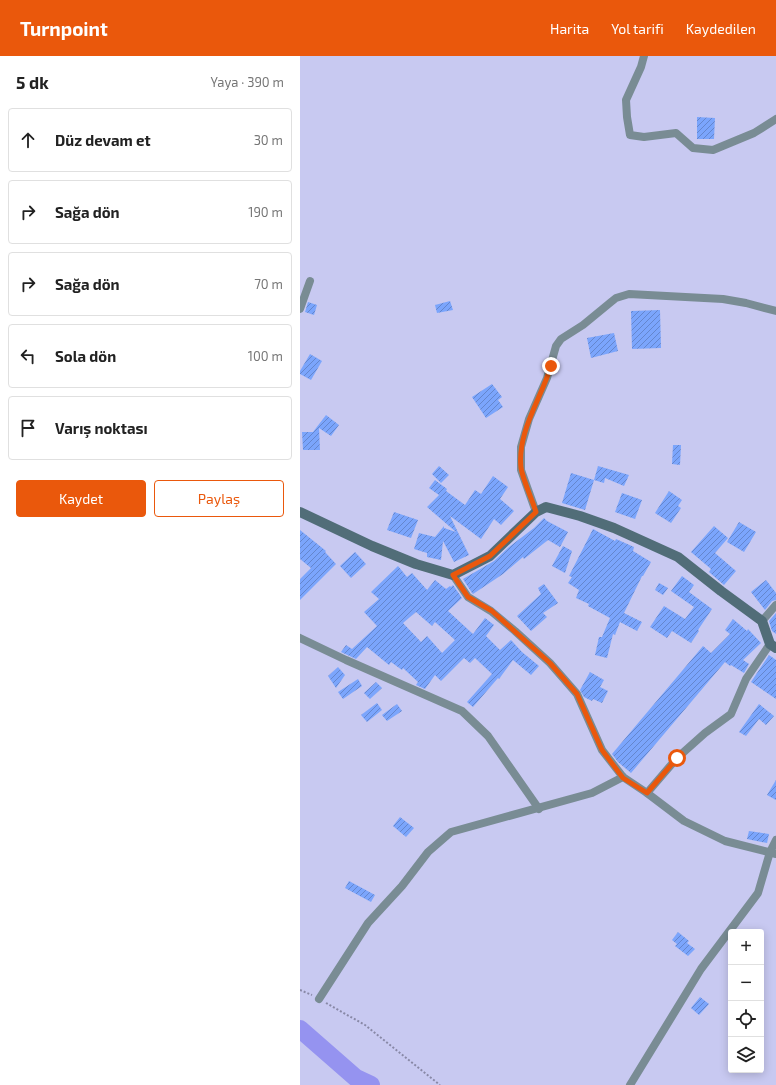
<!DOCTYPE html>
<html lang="tr">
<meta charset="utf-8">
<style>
body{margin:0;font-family:"Exo 2",sans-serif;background:#f6f6f6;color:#222}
.controls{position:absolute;right:12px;bottom:12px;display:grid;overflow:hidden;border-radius:4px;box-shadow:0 2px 10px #0003}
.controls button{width:36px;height:36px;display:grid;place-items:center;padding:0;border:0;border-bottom:1px solid #e0e0e0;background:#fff;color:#222;font:20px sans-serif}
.stop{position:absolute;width:12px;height:12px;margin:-9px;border:3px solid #ea580c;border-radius:50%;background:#fff}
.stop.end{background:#ea580c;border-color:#fff;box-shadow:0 1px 4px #0008}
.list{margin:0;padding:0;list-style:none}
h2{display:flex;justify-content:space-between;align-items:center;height:52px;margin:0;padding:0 16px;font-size:17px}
h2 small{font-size:13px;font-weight:400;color:#767676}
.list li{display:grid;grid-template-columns:26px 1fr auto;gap:12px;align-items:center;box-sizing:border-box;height:64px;margin:0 8px 8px;padding:0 8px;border:1px solid #e0e0e0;border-radius:4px}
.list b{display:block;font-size:15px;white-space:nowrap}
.list em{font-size:13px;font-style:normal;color:#767676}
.actions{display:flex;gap:8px;padding:12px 16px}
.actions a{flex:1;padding:9px 0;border:1px solid #ea580c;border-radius:4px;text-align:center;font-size:14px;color:#ea580c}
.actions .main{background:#ea580c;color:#fff}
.icon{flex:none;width:22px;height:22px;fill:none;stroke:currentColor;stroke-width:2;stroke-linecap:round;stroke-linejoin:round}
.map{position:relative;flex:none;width:476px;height:1029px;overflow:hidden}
header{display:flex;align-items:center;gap:24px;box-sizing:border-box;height:56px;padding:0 20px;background:#ea580c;color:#fff}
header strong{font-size:19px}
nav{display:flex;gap:22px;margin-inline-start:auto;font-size:14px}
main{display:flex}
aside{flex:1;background:#fff}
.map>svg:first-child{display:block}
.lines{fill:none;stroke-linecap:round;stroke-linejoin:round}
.river{stroke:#9593f0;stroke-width:18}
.building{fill:url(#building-hatch);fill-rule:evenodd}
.path{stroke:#8888a6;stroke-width:2;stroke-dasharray:2 2;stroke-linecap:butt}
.street{stroke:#798c94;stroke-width:8}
.secondary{stroke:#516d78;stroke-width:10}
.route{stroke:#ea580c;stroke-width:5}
</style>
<header>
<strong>Turnpoint</strong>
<nav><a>Harita</a><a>Yol tarifi</a><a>Kaydedilen</a></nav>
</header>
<main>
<aside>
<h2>5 dk<small>Yaya · 390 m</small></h2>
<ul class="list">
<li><svg class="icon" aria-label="ahead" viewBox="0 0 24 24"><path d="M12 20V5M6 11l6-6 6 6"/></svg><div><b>Düz devam et</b></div><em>30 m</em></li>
<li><svg class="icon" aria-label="right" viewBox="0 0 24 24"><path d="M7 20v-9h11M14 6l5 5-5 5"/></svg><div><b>Sağa dön</b></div><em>190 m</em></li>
<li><svg class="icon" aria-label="right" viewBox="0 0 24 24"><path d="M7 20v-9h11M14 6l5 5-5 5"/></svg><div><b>Sağa dön</b></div><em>70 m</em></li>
<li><svg class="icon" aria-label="left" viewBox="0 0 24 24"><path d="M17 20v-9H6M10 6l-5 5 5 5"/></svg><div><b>Sola dön</b></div><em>100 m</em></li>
<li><svg class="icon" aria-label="arrive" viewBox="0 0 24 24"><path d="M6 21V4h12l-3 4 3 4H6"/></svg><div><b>Varış noktası</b></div></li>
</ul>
<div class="actions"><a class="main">Kaydet</a><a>Paylaş</a></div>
</aside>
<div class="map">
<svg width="476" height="1029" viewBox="0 0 476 1029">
<defs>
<pattern id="building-hatch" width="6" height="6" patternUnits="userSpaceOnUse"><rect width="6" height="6" fill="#7ba5fc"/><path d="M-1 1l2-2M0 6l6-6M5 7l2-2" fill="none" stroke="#6486cd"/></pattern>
</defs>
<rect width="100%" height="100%" fill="#c8c9f1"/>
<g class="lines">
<path class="river" d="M 0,973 L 56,1022 L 71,1029"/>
</g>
<g class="building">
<path d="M 397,61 L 415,62 L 414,83 L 397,83 Z"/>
<path d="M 150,245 L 153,254 L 137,257 L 135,249 Z"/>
<path d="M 8,246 L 17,249 L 14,259 L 5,256 Z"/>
<path d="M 360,254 L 361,292 L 332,293 L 331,255 Z"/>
<path d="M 314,277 L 318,295 L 291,302 L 287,282 Z"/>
<path d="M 10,298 L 22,305 L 11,324 L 0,318 L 0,315 Z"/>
<path d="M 192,328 L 202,341 L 198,344 L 203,351 L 186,362 L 172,341 Z"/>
<path d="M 26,359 L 39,369 L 31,380 L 19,372 L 20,394 L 3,394 L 2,376 L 13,376 Z"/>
<path d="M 373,389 L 381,389 L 380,409 L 372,408 Z"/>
<path d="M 139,410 L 149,419 L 141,427 L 132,418 Z"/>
<path d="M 298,410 L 329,419 L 324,430 L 305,422 L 304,427 L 294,424 L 285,454 L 262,447 L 271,417 L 294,424 Z"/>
<path d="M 193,420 L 208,431 L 200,443 L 214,455 L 201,469 L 194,463 L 181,483 L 150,460 L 169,499 L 154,506 L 143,485 L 141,504 L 127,501 L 127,497 L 114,493 L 119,477 L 135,481 L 144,470 L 144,472 L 156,476 L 127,451 L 139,439 L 129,432 L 135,424 L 147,433 L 146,435 L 165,449 L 175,434 L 181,438 Z"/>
<path d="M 369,435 L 382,444 L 378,450 L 381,452 L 371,467 L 355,457 Z"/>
<path d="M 322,437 L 342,444 L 335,463 L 315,456 Z"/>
<path d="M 94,456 L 118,464 L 111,482 L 87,474 Z"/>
<path d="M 244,462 L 247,465 L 268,476 L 260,491 L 248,484 L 224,503 L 223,501 L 203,518 L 173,538 L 172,537 L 163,523 L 194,505 L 209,491 L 234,472 Z"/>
<path d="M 439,466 L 456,476 L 444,496 L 427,486 Z"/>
<path d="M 414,470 L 428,482 L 415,497 L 436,515 L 424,529 L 409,516 L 411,513 L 391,496 Z"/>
<path d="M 293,473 L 315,485 L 316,483 L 334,491 L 333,495 L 351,506 L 343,520 L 342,520 L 324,557 L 342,566 L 337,575 L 320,566 L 315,579 L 313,578 L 307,602 L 295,599 L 299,581 L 302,581 L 310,562 L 288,550 L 289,548 L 276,542 L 279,534 L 268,527 L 272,521 L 269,520 Z"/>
<path d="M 0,474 L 26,495 L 25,496 L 36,508 L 0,544 L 0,523 L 11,512 L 0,503 Z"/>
<path d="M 263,490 L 272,495 L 265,517 L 252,510 Z"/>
<path d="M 55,496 L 66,508 L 51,522 L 40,510 Z"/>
<path d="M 98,510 L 107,521 L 112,517 L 127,534 L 135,524 L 146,533 L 150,530 L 151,531 L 153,529 L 162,542 L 148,555 L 173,578 L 185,562 L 194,569 L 186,580 L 200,594 L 211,584 L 222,596 L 239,610 L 231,619 L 213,604 L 199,623 L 198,622 L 173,651 L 167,646 L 192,618 L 175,602 L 170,607 L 164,602 L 141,625 L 135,619 L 125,633 L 116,629 L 118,626 L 103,612 L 102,614 L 91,606 L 89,609 L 67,591 L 56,603 L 41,596 L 46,589 L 52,593 L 77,570 L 64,556 L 79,543 L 71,536 ZM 116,556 L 132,570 L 135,566 L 155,584 L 142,597 L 127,580 L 121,586 L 103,567 Z"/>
<path d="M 382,520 L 394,529 L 389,536 L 412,553 L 398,574 L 399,575 L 391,587 L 372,575 L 367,582 L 350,571 L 364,550 L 385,563 L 394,551 L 371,535 Z"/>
<path d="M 466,524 L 476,537 L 476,544 L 472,545 L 465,554 L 451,536 Z"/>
<path d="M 359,527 L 368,532 L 363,539 L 355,534 Z"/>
<path d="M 244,528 L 258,547 L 243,557 L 247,561 L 231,575 L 217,560 L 241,538 L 238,532 Z"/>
<path d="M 476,557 L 476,578 L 472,575 L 469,565 Z"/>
<path d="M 433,563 L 447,575 L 448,573 L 461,587 L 443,604 L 449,608 L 444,617 L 431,609 L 430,610 L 425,606 L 331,717 L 318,706 L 312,698 L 403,590 L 411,597 L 430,578 L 425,574 Z"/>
<path d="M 469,599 L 476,604 L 476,643 L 451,626 Z"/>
<path d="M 38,611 L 45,619 L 36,632 L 28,620 Z"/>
<path d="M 290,616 L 304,624 L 300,631 L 308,635 L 302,647 L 293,643 L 292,645 L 284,641 L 280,634 Z"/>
<path d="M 58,623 L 62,630 L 43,643 L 38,636 Z"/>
<path d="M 76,626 L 82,632 L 70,643 L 64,637 Z"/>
<path d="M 77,647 L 82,654 L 67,666 L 61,659 Z"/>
<path d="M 97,648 L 102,655 L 87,665 L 82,659 Z"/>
<path d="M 459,648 L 474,660 L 466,669 L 459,663 L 446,680 L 439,676 Z"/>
<path d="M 476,724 L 476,744 L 467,739 Z"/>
<path d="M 100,761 L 114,772 L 106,781 L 93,770 Z"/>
<path d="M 449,775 L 469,778 L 467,787 L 447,783 Z"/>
<path d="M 49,825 L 75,839 L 71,846 L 45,832 Z"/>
<path d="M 378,876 L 389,885 L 387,887 L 395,893 L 388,900 L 375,890 L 377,888 L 372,884 Z"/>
<path d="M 400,941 L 409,948 L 399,959 L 391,952 Z"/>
</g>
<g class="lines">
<g class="path">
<path d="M 0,934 L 12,939"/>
<path d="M 26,947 L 65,969 L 140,1029"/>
</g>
<g class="street">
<path d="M 344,0 L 341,11 L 326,44 L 327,61 L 330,79 L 344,81 L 376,77 L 393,92 L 413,94 L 454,77 L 476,63"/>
<path d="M 0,253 L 10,225"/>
<path d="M 236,456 L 221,414 L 221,391 L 229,363 L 247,322 L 256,290 L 261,283 L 283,269 L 311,246 L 316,242 L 329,238 L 423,243 L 446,247 L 476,255"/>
<path d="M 153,519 L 168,541 L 191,555 L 215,575 L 250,607 L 277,638 L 302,694 L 323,721 L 347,737 L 384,765 L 425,785 L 476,798"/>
<path d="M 462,565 L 476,549"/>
<path d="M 0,582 L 46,604 L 162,655 L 188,680 L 239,753"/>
<path d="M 347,737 L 377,702 L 405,677 L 431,658 L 446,623 L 470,588"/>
<path d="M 19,943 L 68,867 L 102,830 L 128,796 L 151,776 L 292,737 L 323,721"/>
<path d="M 330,1029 L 401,913 L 458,837 L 470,796 L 476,784"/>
</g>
<path class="secondary" d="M 0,456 L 72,490 L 116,508 L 153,519 L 190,500 L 236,456 L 246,451 L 280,460 L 314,472 L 378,501 L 421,535 L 462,565 L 470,588 L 476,592"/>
</g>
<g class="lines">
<path class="route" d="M 251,310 C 241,343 217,376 221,412 C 223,424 232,443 236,456 L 190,500 L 153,519 L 168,541 L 192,555 L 250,607 L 277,638 L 302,694 L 323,722 L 347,737 L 377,702"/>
</g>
</svg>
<div class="controls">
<button>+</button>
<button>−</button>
<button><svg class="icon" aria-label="locate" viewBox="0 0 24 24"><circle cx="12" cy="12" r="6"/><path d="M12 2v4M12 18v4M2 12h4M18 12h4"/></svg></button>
<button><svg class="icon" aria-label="layers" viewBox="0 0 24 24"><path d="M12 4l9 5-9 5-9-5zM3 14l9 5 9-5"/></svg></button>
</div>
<div class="stop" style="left:377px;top:702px"></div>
<div class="stop end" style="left:251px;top:310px"></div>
</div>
</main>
